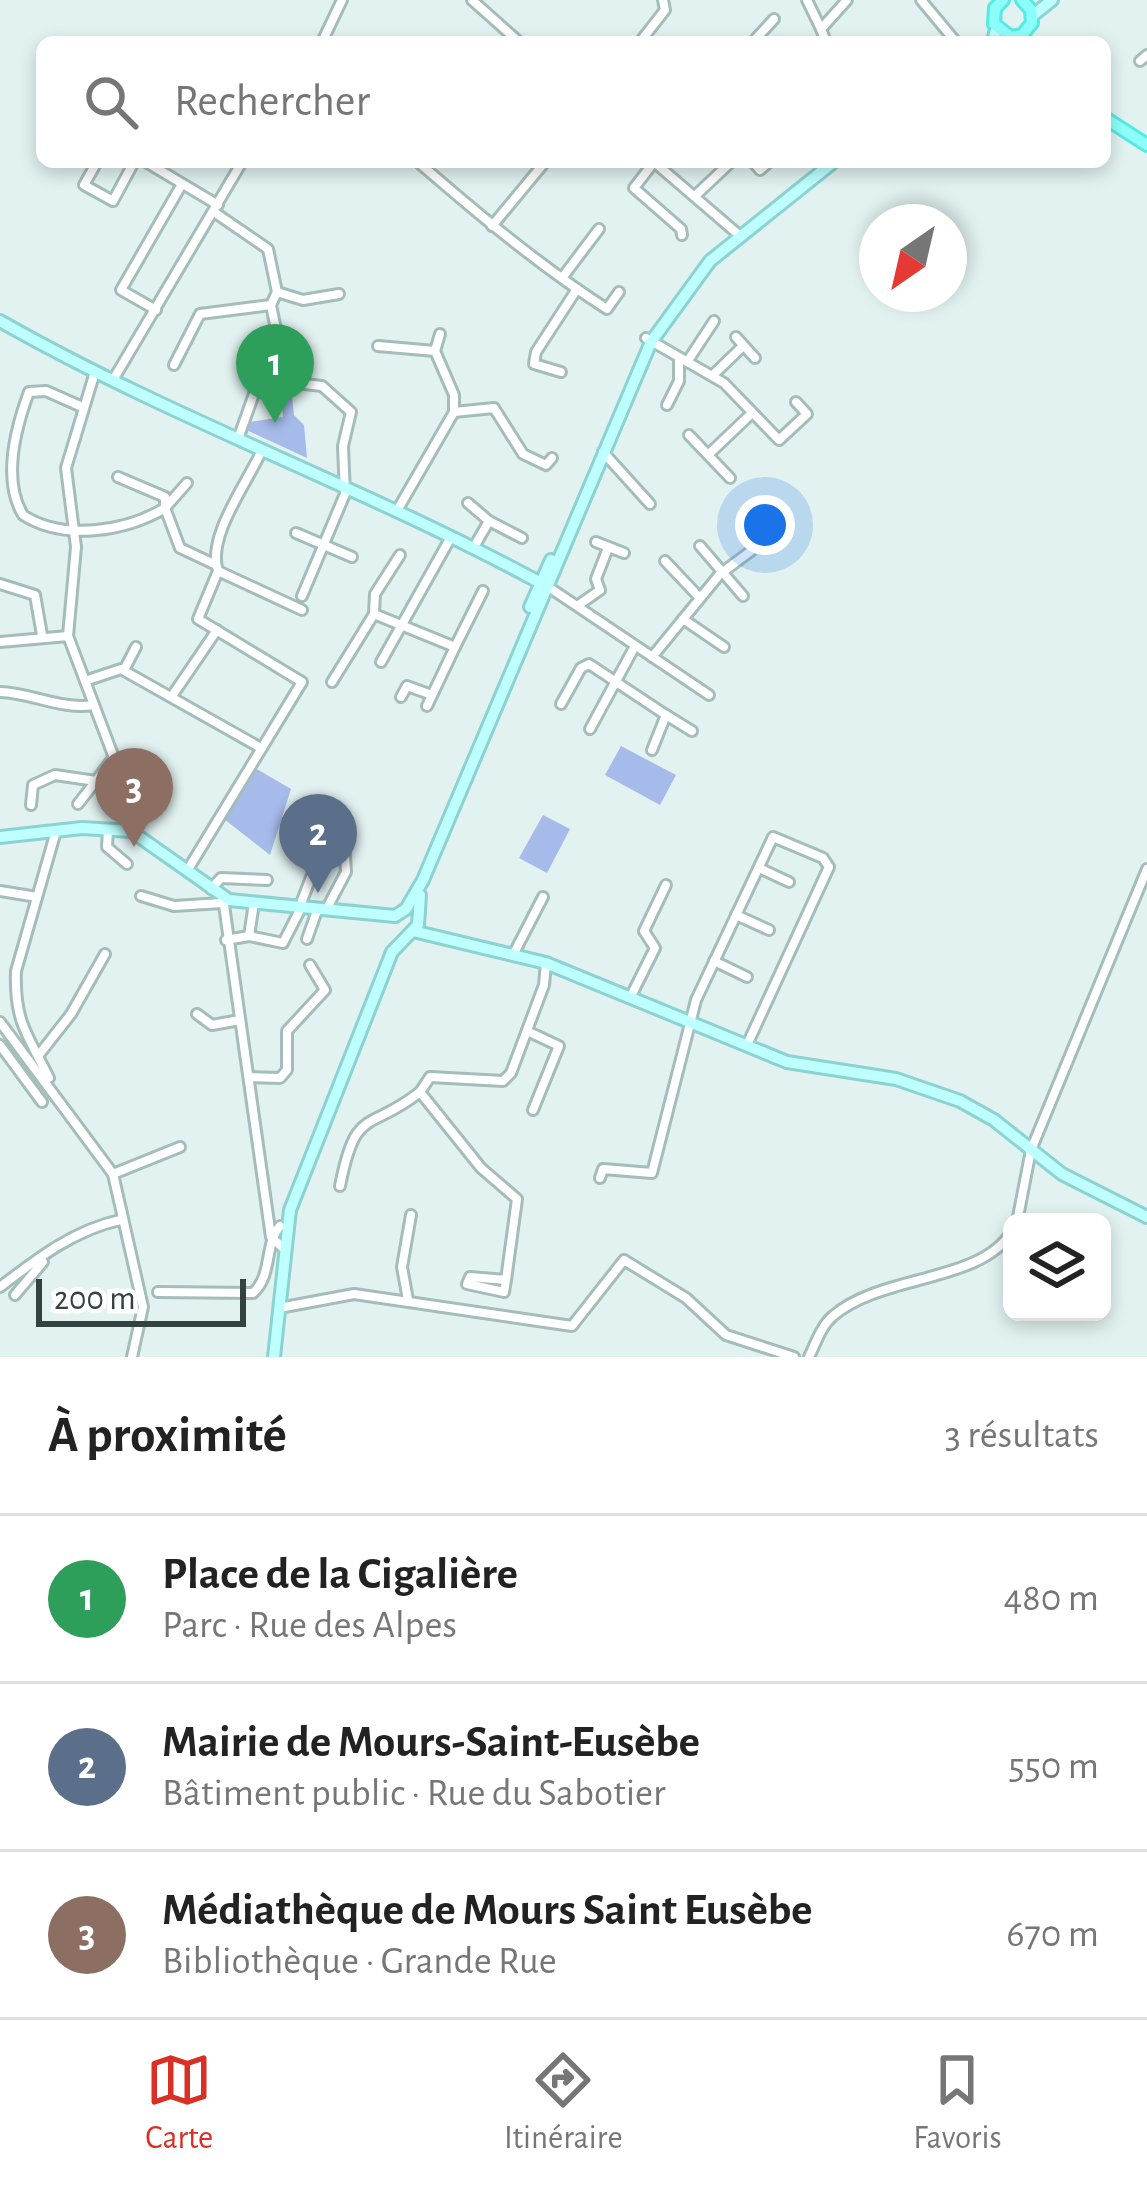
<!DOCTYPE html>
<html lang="fr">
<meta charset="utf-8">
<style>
body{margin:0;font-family:"Alegreya Sans",sans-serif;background:#f2f2f2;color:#222}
.controls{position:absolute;right:36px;bottom:36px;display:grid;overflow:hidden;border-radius:18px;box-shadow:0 6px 18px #0003}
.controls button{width:108px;height:108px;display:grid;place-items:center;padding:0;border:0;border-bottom:3px solid #e0e0e0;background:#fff;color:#222;font:60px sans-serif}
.compass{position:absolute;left:859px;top:204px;width:108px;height:108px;border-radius:50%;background:#fff;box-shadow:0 6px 18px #0003;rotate:214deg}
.scale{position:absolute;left:36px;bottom:30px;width:210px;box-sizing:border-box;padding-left:12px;border:6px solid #324341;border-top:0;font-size:33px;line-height:42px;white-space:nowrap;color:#324341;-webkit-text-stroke:9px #fff;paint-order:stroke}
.you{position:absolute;left:765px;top:525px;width:42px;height:42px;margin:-30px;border:9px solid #fff;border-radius:50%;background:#1a73e8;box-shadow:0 0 0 18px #1a73e833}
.badge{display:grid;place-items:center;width:78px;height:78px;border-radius:50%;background:#d93025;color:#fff;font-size:39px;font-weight:700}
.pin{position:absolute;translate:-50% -99px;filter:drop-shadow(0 3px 6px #0008)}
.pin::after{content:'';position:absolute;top:63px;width:42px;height:36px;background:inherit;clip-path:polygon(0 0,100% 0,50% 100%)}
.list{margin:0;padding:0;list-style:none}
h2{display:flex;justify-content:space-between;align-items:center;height:156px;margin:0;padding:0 48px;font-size:51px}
h2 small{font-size:39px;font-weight:400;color:#767676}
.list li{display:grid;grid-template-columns:78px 1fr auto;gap:36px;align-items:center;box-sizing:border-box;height:168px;padding:0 48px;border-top:3px solid #e0e0e0}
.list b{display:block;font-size:45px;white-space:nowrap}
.list p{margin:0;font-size:39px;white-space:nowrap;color:#767676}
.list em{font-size:39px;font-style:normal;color:#767676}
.icon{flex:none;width:66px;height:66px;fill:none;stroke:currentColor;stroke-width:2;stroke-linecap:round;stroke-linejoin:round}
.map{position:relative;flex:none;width:1147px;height:1357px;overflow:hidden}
.search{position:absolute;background:#fff;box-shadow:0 6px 18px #0003;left:36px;right:36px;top:36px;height:132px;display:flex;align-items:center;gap:30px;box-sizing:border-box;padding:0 42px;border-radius:18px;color:#767676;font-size:45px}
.sheet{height:660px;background:#fff}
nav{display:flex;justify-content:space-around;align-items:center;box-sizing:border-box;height:168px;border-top:3px solid #e0e0e0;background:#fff;font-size:33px;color:#767676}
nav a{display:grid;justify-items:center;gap:6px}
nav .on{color:#d93025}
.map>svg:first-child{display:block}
.green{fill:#a6bbea}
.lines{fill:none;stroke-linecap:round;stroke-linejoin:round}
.street-casing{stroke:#a4bdbb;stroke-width:14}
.secondary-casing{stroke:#8bd2d1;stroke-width:16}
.primary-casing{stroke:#57eae3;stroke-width:16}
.street{stroke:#fff;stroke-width:8}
.secondary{stroke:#beffff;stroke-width:10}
.primary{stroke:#8dfffb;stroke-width:10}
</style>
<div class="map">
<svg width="1147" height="1357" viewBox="0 0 1147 1357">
<rect width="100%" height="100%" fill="#e1f2f1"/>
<g class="green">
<path d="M 291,386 L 294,415 L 304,425 L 307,458 L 244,429 L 249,422 L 283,417 L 281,388 Z"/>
<path d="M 621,746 L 676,775 L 660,805 L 605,775 Z"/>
<path d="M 255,768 L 291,789 L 270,855 L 224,819 Z"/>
<path d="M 543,815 L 570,829 L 547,873 L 519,858 Z"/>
</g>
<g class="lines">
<defs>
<g id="street">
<path d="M 472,0 L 519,42"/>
<path d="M 807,0 L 821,29"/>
<path d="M 921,0 L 956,42"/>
<path d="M 322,42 L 342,0"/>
<path d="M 640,42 L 665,10 L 663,0"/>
<path d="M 753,42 L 774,19"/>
<path d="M 826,42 L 821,29 L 847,0"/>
<path d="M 1140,61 L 1147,55"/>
<path d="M 97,162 L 84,185 L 113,201 L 134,162"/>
<path d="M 146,162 L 218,205"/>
<path d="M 418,162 C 478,214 540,266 607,309 L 619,292"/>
<path d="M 654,162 L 739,235"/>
<path d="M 654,162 L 634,188 L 681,229 L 682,235"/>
<path d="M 753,162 L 760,170 L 769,162"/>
<path d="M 696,195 L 731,162"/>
<path d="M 214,212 L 268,249 L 277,292 L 271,305 L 287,382 L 322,386 L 351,412 L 343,446 L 345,494 L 302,596"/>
<path d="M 492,226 L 545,162"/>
<path d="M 562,278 L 599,229"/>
<path d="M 277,292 L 303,300 L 339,294"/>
<path d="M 156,310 L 121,290 L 182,184"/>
<path d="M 736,337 L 755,358"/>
<path d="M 646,338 L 724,383 L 779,440 L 807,414 L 796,402"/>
<path d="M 378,346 L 435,351 L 454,395 L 454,412"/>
<path d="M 435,351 L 440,334"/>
<path d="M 687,362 L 714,321"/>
<path d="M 174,365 L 200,314 L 271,305"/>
<path d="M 95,372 L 66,468 L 76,547 L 68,636 L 130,800 L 135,832"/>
<path d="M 561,372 L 534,364 L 536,352 L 577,289"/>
<path d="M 713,375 L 741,348"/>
<path d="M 113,380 L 242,162"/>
<path d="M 667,405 L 679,381 L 679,360"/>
<path d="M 80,406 L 46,391 L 29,392 C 16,427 2,480 23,515 C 63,541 125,532 165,508 L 180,548 L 214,564"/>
<path d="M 454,412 L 494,408 L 523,454 L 546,465 L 552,458"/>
<path d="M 689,435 L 708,455"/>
<path d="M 238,439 L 255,391 L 287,382"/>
<path d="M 603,452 L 650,504"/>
<path d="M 118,477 L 165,497 L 165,508 L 187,483"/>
<path d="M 730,478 L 708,455 L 752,413"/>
<path d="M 468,503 L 489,521 L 474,547"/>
<path d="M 398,509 L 454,412"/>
<path d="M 489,521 L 522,538"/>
<path d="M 296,533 L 352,557"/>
<path d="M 596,542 L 624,553"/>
<path d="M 700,546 L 743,596"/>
<path d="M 665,561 L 700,598"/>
<path d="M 218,571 L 302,610"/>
<path d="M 0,584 L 35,595 L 42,635"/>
<path d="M 550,588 L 709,695"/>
<path d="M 580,604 L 600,590 L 596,579 L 608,548"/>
<path d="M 374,614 L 375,594 L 400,555"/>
<path d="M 683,619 L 724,647"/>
<path d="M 0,642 L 68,636"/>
<path d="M 652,657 L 720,574 L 751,551"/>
<path d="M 381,662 L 451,537"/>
<path d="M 124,670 L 136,647"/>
<path d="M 85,681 L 121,669 L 261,748"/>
<path d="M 332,682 L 374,614 L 455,647 L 483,591"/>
<path d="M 0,692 C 33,693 60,710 94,705"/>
<path d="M 172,696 L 217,630"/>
<path d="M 401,697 L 407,686 L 432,695"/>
<path d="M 561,704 L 581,668 L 589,664 L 666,715 L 652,750"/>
<path d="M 427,706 L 455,647"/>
<path d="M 666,715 L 692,731"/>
<path d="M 590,729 L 635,646"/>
<path d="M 78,804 L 96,781"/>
<path d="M 31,805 L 33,785 L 55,775 L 96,781 L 114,757"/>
<path d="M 108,829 L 107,847 L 127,864"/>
<path d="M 759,868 L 789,882"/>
<path d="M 187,871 L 302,682 L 198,619 L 218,571 C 206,537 248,482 262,450"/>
<path d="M 211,889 L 221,878 L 267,880"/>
<path d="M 0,891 L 37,897"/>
<path d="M 141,896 L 174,906 L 222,903"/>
<path d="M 223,898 L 271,1237 L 282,1247"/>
<path d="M 300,906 L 323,846 L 345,855 L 346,872 L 327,908"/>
<path d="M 736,915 L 769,930"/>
<path d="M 249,936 L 283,943 L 302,906"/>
<path d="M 307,939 L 318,908"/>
<path d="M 226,940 L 249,936 L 254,903"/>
<path d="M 513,955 L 543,897"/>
<path d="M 714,961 L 747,977"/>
<path d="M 631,996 L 655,948 L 644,931 L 666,885"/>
<path d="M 197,1014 L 212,1025 L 240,1020"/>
<path d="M 0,1022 L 113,1174 L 143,1307 L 132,1357"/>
<path d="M 527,1031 L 559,1046 L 533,1110"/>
<path d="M 0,1045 L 42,1102"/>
<path d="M 38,1056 L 71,1014 L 105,954"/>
<path d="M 249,1077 L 280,1078 L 287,1070 L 287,1031 L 325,990 L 310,965"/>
<path d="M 49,1078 C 28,1035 14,1022 16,971 L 56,831"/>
<path d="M 113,1174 L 180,1147"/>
<path d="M 600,1178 L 603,1169 L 652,1173 L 696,1000 L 773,837 L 823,858 L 829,867 L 747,1045"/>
<path d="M 340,1186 C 356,1105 368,1133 420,1092"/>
<path d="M 1017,1222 L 1031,1150 L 1147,869"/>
<path d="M 506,1280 L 504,1292 L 467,1284 L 470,1277 L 506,1280 L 517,1199 L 481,1168 L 420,1092 L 430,1077 L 503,1081 L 511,1073 L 544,985 L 546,963"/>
<path d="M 0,1287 C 38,1258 74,1230 120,1220"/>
<path d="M 158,1292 L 253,1293 C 273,1275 264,1244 280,1226"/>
<path d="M 15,1295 L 43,1262"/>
<path d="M 408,1300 L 402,1267 L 411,1215"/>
<path d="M 279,1308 L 354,1294 L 572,1326 L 624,1260 L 686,1298 L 726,1335 L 794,1357"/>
<path d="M 809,1357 C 816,1343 821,1326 833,1316 C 881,1274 982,1283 1012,1231"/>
</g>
<g id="secondary">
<path d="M 1032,16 L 1052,0"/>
<path d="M 993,42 L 996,29"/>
<path d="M 0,321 C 174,420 361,486 537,581"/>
<path d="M 530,607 L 551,560"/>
<path d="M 0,837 L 82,828 L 131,831 L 229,900 L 395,916"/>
<path d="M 395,916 L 406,909 L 423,880 L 651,342 L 710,261 L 831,164"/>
<path d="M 413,931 L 546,963 L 787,1062 L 896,1079 L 960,1101 L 994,1120 L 1062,1174 L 1147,1217"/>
<path d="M 274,1357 L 290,1210 L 392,952 L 418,925 L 420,895"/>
</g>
<g id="primary">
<path d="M 1003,0 L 995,8 L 994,24 L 1011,37 L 1022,35 L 1032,23 L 1031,10 L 1022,0"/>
<path d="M 1105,118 L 1147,145"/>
</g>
</defs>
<use href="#street" class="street-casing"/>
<use href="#secondary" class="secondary-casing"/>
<use href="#primary" class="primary-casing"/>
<use href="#street" class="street"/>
<use href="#secondary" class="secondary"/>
<use href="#primary" class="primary"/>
</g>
</svg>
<div class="controls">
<button><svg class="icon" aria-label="layers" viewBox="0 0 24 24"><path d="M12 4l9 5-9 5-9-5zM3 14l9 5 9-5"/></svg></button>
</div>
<svg class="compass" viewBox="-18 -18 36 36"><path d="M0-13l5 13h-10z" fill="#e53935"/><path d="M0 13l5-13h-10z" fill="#767676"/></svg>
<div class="scale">200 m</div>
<div class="you"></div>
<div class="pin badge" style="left:275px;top:423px;background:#2e9e5b">1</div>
<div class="pin badge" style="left:318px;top:893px;background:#5c6f8a">2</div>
<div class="pin badge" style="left:134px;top:847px;background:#8d6e63">3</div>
<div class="search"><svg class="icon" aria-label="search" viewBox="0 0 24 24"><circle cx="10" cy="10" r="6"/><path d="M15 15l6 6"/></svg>Rechercher</div>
</div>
<section class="sheet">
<h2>À proximité<small>3 résultats</small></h2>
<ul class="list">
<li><span class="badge" style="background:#2e9e5b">1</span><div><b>Place de la Cigalière</b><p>Parc · Rue des Alpes</p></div><em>480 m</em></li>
<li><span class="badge" style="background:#5c6f8a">2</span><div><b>Mairie de Mours-Saint-Eusèbe</b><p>Bâtiment public · Rue du Sabotier</p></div><em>550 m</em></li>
<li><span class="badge" style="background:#8d6e63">3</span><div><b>Médiathèque de Mours Saint Eusèbe</b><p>Bibliothèque · Grande Rue</p></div><em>670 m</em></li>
</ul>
</section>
<nav>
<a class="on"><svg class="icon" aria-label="map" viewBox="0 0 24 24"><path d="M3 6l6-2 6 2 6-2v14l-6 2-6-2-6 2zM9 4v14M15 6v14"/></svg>Carte</a>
<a><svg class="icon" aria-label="directions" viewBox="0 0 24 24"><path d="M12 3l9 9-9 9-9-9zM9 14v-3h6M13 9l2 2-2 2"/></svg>Itinéraire</a>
<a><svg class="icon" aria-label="saved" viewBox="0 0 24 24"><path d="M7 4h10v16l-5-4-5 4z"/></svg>Favoris</a>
</nav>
